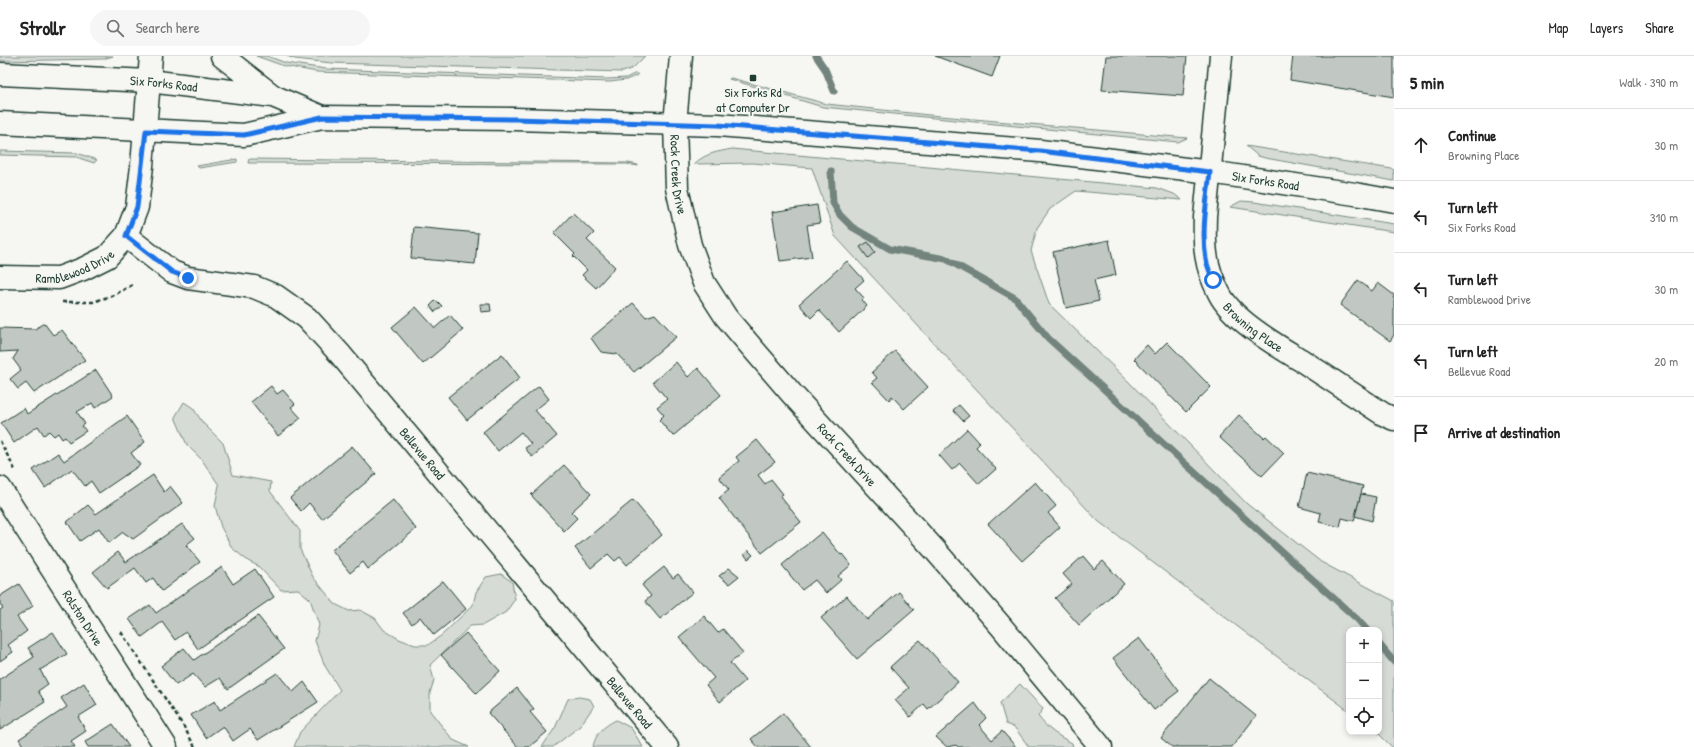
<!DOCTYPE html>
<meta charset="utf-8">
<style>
body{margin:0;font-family:"Patrick Hand",sans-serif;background:#f6f6f6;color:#222}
.controls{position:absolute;right:12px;bottom:12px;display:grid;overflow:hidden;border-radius:8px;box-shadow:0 2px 6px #0003}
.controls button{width:36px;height:36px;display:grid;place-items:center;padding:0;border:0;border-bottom:1px solid #e0e0e0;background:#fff;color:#222;font:20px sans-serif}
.stop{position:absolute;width:12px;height:12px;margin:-9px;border:3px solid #1a73e8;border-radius:50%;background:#fff}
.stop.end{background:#1a73e8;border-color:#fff;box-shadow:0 1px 4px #0008}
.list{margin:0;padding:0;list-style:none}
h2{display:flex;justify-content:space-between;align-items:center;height:52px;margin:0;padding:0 16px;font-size:17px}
h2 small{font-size:13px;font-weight:400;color:#767676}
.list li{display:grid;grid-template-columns:26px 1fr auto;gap:12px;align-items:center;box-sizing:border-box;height:72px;padding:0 16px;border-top:1px solid #e0e0e0}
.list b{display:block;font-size:15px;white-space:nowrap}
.list p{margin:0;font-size:13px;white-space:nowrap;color:#767676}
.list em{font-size:13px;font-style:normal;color:#767676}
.icon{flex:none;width:22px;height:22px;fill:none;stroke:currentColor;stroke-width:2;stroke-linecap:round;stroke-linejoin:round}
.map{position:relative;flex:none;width:1394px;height:691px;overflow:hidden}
header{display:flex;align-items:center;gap:24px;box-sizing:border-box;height:56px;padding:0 20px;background:#fff;border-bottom:1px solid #e0e0e0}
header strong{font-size:19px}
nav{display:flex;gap:22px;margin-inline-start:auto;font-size:14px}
.search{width:280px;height:36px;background:#f6f6f6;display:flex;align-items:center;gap:10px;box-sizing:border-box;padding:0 14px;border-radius:22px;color:#767676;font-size:15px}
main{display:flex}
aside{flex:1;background:#fff}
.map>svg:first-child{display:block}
.green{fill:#d6dbd6;stroke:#7a8c85}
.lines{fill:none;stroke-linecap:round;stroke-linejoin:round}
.stream{stroke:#72847d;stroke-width:7}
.building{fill:#c1c8c3;stroke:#1f3d34}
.minor-casing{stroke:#1f3d34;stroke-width:25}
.major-casing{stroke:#1f3d34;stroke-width:25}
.highway-casing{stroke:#1f3d34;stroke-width:25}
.path{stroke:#1f3d34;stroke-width:2.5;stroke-dasharray:4 3;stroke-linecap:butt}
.minor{stroke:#f6f6f2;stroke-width:22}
.major{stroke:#f6f6f2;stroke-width:22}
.highway{stroke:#f6f6f2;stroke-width:22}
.route{stroke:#1a73e8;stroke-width:5}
.poi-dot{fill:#1f3d34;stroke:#f6f6f2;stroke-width:1.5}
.labels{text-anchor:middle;stroke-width:4;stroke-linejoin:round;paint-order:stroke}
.street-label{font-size:13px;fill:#1f3d34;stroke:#f6f6f2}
.poi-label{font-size:13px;fill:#1f3d34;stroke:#f6f6f2}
</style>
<header>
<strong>Strollr</strong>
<div class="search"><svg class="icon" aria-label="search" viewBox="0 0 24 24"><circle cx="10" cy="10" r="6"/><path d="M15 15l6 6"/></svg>Search here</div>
<nav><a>Map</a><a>Layers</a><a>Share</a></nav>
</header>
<main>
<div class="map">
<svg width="1394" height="691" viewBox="0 0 1394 691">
<rect width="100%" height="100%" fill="#f6f6f2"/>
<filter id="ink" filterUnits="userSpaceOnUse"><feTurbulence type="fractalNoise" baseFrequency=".025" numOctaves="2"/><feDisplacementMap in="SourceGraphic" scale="8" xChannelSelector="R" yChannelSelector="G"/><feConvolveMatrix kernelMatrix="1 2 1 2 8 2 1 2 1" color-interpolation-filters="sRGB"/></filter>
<g filter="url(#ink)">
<g class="green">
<path d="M 0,0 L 113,0 L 103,3 L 0,5 Z"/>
<path d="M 256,0 L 267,0 L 286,7 L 326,13 L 607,23 L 626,22 L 636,17 L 638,19 L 626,24 L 610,26 L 317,16 L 284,10 Z"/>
<path d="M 287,0 L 645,0 L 633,12 L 623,16 L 332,7 L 295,3 Z"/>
<path d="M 731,22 L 827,48 L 929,59 L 1187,82 L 1178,86 L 823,51 L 729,23 Z"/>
<path d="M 1246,90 L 1392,113 L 1394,114 L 1394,125 L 1265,102 L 1258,100 Z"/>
<path d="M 732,93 L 1157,132 L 1174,138 L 1182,144 L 1076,135 L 1050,153 L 1037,172 L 1031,195 L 1049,248 L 1129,326 L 1247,448 L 1321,506 L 1394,545 L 1394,691 L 1392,691 L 1377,676 L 1379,676 L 1379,574 L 1349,574 L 1349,655 L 1098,465 L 835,180 L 812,112 L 753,107 L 694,108 C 706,97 717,96 732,93 Z"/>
<path d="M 0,95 L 77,97 L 97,104 L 94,107 L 76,101 L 0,99 Z"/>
<path d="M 237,103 L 237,106 L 199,112 L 197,110 Z"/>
<path d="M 249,103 L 628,107 L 638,109 L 638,110 L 627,108 L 248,107 Z"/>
<path d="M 1241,145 L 1254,146 L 1394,168 L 1394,176 L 1230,151 Z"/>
<path d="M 184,346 L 193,352 L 203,367 L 223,387 L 233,419 L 271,426 L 270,435 L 300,475 L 300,493 L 313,521 L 335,548 L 349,555 L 360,554 L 375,562 L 384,574 L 399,583 L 415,589 L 428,589 L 442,579 L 473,549 L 476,536 L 486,521 L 501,518 L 512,526 L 515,543 L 506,556 L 483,569 L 470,570 L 430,609 L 434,624 L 430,637 L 430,655 L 453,684 L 469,691 L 294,691 L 300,676 L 340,634 L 325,610 L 315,585 L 319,569 L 310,543 L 298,533 L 281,534 L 258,510 L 248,505 L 232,492 L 221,471 L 215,450 L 219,429 L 202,404 L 187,389 L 175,361 Z"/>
<path d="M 1020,628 L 1043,653 L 1038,660 C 1047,673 1058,680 1072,687 L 1073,691 L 1029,691 L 1015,672 L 1006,668 L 1000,647 Z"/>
<path d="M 579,641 L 590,643 L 594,650 L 580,670 L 553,691 L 542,691 L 555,672 L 568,643 Z"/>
<path d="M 616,664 L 631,672 L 643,691 L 593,691 C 595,678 604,670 616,664 Z"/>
</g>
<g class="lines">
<g class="stream">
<path d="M 816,0 L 825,13 L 834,35"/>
<path d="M 831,115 L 833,147 L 840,159 L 852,171 L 890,193 L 946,203 L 1015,242 L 1048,282 L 1262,478 L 1357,563 L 1367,574"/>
<path d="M 1379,588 L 1394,606"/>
</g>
</g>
<g class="building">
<path d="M 935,0 L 1000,0 L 992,21 Z"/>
<path d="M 1106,0 L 1187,0 L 1183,40 L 1102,34 Z"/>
<path d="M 1293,0 L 1394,0 L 1394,41 L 1290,24 Z"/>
<path d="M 817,149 L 820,167 L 807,169 L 812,201 L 780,205 L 772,156 Z"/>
<path d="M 573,157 L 594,177 L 587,184 L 615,211 L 596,232 L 582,219 L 587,214 L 573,200 L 575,198 L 554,177 Z"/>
<path d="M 414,171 L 478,177 L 475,208 L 411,202 Z"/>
<path d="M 1109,184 L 1116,219 L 1094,224 L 1099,245 L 1066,252 L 1053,196 Z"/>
<path d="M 868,186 L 875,196 L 868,202 L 860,191 Z"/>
<path d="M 847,205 L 864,224 L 855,232 L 864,242 L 862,244 L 867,250 L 839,276 L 819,254 L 811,262 L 799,248 Z"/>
<path d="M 1358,224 L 1372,235 L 1378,227 L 1394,239 L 1394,279 L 1390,285 L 1340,249 Z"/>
<path d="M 436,244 L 442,250 L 435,256 L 430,250 Z"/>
<path d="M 633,247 L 646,261 L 655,258 L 676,281 L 634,316 L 617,298 L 601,296 L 591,282 Z"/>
<path d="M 480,248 L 490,248 L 491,255 L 481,256 Z"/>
<path d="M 416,251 L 435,272 L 450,259 L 463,274 L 423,308 L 392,271 Z"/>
<path d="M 44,267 L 53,279 L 62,274 L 85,304 L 34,337 L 26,327 L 18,333 L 10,323 L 21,314 L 13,303 L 18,295 L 0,296 L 0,272 L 35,273 Z"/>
<path d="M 1167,286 L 1211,331 L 1186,356 L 1134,303 L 1147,289 L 1155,298 Z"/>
<path d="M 895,295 L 928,331 L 904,353 L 892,340 L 889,344 L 872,326 L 877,322 L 872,316 Z"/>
<path d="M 502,298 L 520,322 L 467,364 L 448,341 Z"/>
<path d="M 676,306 L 688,321 L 698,312 L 721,339 L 673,380 L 659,364 L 664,359 L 657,351 L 667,343 L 653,326 Z"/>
<path d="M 96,314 L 113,340 L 95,352 L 92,347 L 77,356 L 85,368 L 82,370 L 86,375 L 69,386 L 65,381 L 62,383 L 58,377 L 54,380 L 49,375 L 44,379 L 38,370 L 14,387 L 1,367 L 24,352 L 27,358 Z"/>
<path d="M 271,330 L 277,338 L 283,334 L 295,348 L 291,351 L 301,362 L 278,380 L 251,346 Z"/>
<path d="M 539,330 L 549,343 L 535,354 L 557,380 L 532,401 L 525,392 L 531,388 L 521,376 L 498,395 L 483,376 Z"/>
<path d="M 959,349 L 969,360 L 963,365 L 953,354 Z"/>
<path d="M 1239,359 L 1264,382 L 1266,380 L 1284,397 L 1262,420 L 1219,381 Z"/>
<path d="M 127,360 L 145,386 L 131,397 L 140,409 L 99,437 L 91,425 L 85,430 L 72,413 L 45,432 L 33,414 L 58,397 L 64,405 Z"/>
<path d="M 967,373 L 980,387 L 976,391 L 996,413 L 979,428 L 960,407 L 952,414 L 939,399 Z"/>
<path d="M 757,384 L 775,406 L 758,419 L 765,428 L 771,423 L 783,438 L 780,440 L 801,466 L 762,497 L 719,442 L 729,434 L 719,421 L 739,405 L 736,401 Z"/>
<path d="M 352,390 L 376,418 L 322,463 L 309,447 L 301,455 L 290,442 Z"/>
<path d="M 564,409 L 591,438 L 571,456 L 577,462 L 564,475 L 531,439 Z"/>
<path d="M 1307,417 L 1363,430 L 1354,465 L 1342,462 L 1340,471 L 1319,466 L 1321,457 L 1299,451 Z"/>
<path d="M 153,419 L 164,436 L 170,430 L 183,447 L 133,483 L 123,476 L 109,487 L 99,472 L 80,485 L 67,466 L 88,449 L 96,458 Z"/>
<path d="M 1035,426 L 1056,450 L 1048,457 L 1060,471 L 1022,505 L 988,468 Z"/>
<path d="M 1361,438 L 1376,441 L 1372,465 L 1355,460 Z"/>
<path d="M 393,444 L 416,473 L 368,513 L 363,506 L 350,517 L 332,494 Z"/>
<path d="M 633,444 L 662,479 L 627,509 L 620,501 L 615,505 L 608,498 L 591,512 L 575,492 Z"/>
<path d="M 182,468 L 195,482 L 186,489 L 200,506 L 162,535 L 153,522 L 146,527 L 135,512 L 107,532 L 93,516 L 118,496 L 126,506 Z"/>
<path d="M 822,476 L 841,499 L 842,498 L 851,509 L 838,520 L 841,524 L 826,537 L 815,524 L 802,534 L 782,509 Z"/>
<path d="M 748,494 L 753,499 L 748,503 L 744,498 Z"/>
<path d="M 1083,500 L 1094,513 L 1103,505 L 1124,528 L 1079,569 L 1055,542 L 1072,528 L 1063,518 Z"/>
<path d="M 222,511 L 233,528 L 255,513 L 274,541 L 198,593 L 186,576 L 175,584 L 162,566 L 142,581 L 129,563 L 150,549 L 156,557 Z"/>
<path d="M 664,511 L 673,522 L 678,518 L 693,536 L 660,563 L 645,545 L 651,540 L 642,529 Z"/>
<path d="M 729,512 L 739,520 L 729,528 L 719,520 Z"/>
<path d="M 443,525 L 466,553 L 434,579 L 420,561 L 412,568 L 403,557 Z"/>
<path d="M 19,528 L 33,550 L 17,561 L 27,575 L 8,589 L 13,596 L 0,605 L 0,554 L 3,552 L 0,548 L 0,540 Z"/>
<path d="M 899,536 L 914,554 L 857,603 L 821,562 L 847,540 L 867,564 Z"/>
<path d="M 258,560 L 284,593 L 228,633 L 220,622 L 205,631 L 193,618 L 176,629 L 161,610 L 184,592 L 194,604 Z"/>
<path d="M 704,560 L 718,577 L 723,573 L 743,597 L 730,607 L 745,625 L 720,646 L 706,629 L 714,622 L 679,581 Z"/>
<path d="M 53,576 L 67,598 L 40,614 L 48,628 L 38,635 L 45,646 L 0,674 L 0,623 L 34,601 L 28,592 Z"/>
<path d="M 466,577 L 500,615 L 476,637 L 441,599 Z"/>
<path d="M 1139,582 L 1179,635 L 1154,654 L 1113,602 Z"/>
<path d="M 920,584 L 958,626 L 928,653 L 924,648 L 910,661 L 895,644 L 909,632 L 890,611 Z"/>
<path d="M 277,617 L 293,636 L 304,626 L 318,646 L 258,684 L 250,673 L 233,685 L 223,670 L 206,682 L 191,659 L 215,645 L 220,654 Z"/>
<path d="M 1209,622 L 1256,660 L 1232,691 L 1172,691 L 1161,682 Z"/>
<path d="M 84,627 L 97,649 L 78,661 L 86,675 L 71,685 L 75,691 L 24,691 L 19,683 L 67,651 L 61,642 Z"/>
<path d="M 517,632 L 534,653 L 530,656 L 547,676 L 529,691 L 518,691 L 488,657 Z"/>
<path d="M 975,647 L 986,662 L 979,669 L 992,684 L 1002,675 L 1016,691 L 958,691 L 956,689 L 947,691 L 936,681 Z"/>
<path d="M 783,657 L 811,691 L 758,691 L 751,683 Z"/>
<path d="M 113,668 L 129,691 L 88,691 L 85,686 Z"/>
</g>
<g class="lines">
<defs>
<g id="minor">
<path id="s1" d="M 681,0 L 675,68 L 677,132 L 690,189 L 704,227 L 726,261 L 754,294 L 792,338 L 934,493 L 1000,569 L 1101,691"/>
<path id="s2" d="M 1221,0 L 1205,161 C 1204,191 1205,210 1219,237 C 1233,265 1278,290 1304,306 C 1330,323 1357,341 1383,358 L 1394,363"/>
<path id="s3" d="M 126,180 L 172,216 L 188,222 L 254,231 L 276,240 L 307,262 L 340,298 L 667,691"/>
<path id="s4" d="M 0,221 L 59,222 L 83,213 L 107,201 L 126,180 L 137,151 L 142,110 L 149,25"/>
<path id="s5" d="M 0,432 L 166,691"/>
</g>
<g id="major">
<path id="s6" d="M 0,18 L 149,25 L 273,40 L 322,61"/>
<path id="s7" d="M 0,67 L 244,79 L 322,61 L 515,63 L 718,69 L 1040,95 L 1210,116 L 1355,138 L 1394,145"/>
</g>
<g id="highway">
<path d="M 222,0 L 273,40"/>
<path d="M 149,25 L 151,0"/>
</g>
</defs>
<use href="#minor" class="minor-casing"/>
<use href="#major" class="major-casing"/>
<use href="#highway" class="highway-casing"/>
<g class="path">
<path d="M 62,246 L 93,246 L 114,239 L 132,229"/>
<path d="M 0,385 L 15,414"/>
<path d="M 121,576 L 184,671 L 195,691"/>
</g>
<use href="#minor" class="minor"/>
<use href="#major" class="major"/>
<use href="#highway" class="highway"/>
</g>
</g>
<g class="lines" filter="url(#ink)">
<path class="route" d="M 188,222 L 172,216 L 126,180 L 137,151 L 146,75 L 244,79 L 322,61 L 515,63 L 718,69 L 1040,95 L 1210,116 C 1207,144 1201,175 1206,203 C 1207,210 1211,218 1213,224"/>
</g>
<rect class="poi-dot" x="749" y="18" width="8" height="8" rx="2"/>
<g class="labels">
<g class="street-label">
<text dy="5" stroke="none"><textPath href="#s6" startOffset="164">Six Forks Road</textPath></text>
<text dy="5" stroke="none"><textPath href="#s1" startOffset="119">Rock Creek Drive</textPath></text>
<text dy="5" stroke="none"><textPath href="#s7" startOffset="1271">Six Forks Road</textPath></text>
<text dy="5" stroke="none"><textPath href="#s4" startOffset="77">Ramblewood Drive</textPath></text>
<text dy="5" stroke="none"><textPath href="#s2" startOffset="289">Browning Place</textPath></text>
<text dy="5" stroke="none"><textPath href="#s3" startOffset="382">Bellevue Road</textPath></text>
<text dy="5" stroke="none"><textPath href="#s1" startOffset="455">Rock Creek Drive</textPath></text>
<text dy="5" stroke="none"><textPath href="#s5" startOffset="154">Rolston Drive</textPath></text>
<text dy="5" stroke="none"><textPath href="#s3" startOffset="706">Bellevue Road</textPath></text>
</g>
<g class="poi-label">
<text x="753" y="41">Six Forks Rd<tspan x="753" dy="15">at Computer Dr</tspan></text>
</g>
</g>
</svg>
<div class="controls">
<button>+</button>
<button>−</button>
<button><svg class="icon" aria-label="locate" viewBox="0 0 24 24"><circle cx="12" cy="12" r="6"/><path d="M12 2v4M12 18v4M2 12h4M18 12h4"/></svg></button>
</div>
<div class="stop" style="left:1213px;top:224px"></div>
<div class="stop end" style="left:188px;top:222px"></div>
</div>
<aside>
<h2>5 min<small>Walk · 390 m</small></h2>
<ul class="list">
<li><svg class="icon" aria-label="ahead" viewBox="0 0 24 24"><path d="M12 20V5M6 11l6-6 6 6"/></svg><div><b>Continue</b><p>Browning Place</p></div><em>30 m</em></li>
<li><svg class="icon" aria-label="left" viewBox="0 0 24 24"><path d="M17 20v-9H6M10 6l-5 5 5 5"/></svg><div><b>Turn left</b><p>Six Forks Road</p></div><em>310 m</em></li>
<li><svg class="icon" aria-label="left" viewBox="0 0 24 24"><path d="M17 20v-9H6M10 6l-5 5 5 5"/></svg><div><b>Turn left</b><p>Ramblewood Drive</p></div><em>30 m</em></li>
<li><svg class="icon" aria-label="left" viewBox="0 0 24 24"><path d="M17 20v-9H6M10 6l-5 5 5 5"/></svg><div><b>Turn left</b><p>Bellevue Road</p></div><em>20 m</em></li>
<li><svg class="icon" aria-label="arrive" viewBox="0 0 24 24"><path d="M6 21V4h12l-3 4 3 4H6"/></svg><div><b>Arrive at destination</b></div></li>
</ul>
</aside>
</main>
